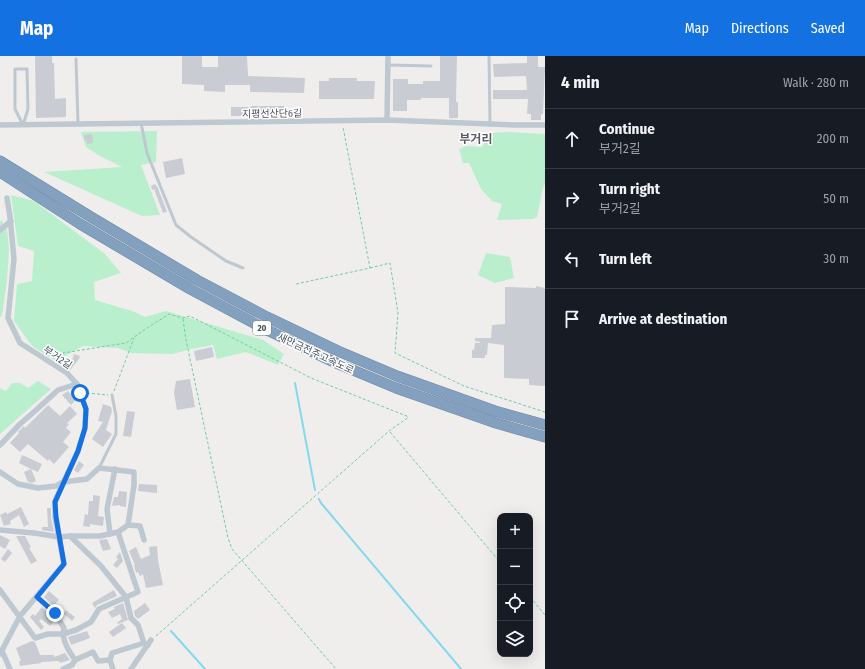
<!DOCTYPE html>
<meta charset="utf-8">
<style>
body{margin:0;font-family:"Fira Sans Condensed","Noto Sans KR",sans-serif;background:#242831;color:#f1f3f6}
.controls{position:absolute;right:12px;bottom:12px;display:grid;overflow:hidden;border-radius:8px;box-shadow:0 4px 16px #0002}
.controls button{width:36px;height:36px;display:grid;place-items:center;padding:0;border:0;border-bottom:1px solid #363941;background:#171b24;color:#f1f3f6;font:20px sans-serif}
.stop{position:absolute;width:12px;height:12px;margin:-9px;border:3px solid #1471e2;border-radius:50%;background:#fff}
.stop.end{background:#1471e2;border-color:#fff;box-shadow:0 1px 4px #0008}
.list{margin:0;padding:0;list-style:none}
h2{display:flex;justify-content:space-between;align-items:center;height:52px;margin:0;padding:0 16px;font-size:17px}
h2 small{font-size:13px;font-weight:400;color:#9ea1a6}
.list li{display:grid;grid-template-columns:26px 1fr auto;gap:12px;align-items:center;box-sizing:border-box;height:60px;padding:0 16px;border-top:1px solid #363941}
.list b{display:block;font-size:15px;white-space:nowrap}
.list p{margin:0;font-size:13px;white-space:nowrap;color:#9ea1a6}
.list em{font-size:13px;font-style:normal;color:#9ea1a6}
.icon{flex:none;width:22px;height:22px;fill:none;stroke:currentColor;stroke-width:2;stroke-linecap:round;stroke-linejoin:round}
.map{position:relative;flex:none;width:545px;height:613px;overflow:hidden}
header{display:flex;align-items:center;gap:24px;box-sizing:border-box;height:56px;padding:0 20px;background:#1471e2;color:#fff}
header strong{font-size:19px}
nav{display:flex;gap:22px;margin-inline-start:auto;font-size:14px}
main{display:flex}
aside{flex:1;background:#171b24}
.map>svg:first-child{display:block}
.green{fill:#b9efcd}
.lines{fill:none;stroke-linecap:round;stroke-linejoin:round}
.stream{stroke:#85d9ee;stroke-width:2}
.building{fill:#c9ccd2}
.motorway-casing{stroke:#6e8ba9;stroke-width:11}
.path{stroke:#70ce9f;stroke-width:1;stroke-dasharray:3 2;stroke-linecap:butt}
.service{stroke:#bdc8d0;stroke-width:3}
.minor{stroke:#bdc8d0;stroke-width:5.5}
.motorway{stroke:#83a0be;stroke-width:10}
.route{stroke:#1471e2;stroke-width:5}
.labels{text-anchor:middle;stroke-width:3;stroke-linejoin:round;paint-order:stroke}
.shield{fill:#fff;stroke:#7d858c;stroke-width:1}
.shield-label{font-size:9px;font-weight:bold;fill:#45515b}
.street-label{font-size:10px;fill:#45515b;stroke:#fff}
.quarter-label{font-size:12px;font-weight:bold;fill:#595d62;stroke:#fff}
</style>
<header>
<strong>Map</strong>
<nav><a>Map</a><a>Directions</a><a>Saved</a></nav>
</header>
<main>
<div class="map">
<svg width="545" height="613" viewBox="0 0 545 613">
<rect width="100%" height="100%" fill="#f0eded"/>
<g class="green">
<path d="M 157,75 L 156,106 L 141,109 L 160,159 L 142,160 L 44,116 L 122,111 L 100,100 L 86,91 L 81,76 Z"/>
<path d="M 507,76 L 545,78 L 545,128 L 543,132 L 537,161 L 533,163 L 497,164 L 502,148 L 492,145 L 481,133 L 469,107 L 463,107 L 459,93 L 466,90 L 482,91 L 489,77 Z"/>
<path d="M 11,139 L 34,145 L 105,198 L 121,217 L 94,226 L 95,244 L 135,256 L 145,261 L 166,255 L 263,284 L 284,298 L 278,309 L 246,296 L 217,303 L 213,289 L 191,293 L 173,298 L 131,297 L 118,292 L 83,290 L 56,305 L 32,290 L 14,265 L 17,228 L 32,225 L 34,195 L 18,190 Z"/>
<path d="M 1,164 L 7,173 L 9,193 L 7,224 L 2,260 L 0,261 L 0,166 Z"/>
<path d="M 486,197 L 510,201 L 514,222 L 495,227 L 478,219 Z"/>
<path d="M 38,325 L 51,333 L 0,378 L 0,332 L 6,335 L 12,327 L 20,327 L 28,332 Z"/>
</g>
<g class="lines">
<g class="stream">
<path d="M 295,327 L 315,434"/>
<path d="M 319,443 L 321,447 L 461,613"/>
<path d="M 171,575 L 205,613"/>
</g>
</g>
<g class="building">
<path d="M 35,0 L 52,0 L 52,7 L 54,7 L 55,43 L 66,42 L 66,61 L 36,62 Z"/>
<path d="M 182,0 L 202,0 L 202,11 L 218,11 L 218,0 L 247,0 L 248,20 L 305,22 L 304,37 L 250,36 L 250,29 L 225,29 L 225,36 L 204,35 L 204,29 L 182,28 Z"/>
<path d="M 440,0 L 457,0 L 456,46 L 458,46 L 458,62 L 449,62 L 449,42 L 421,42 L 421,44 L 407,44 L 407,55 L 393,55 L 393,23 L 408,23 L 408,28 L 423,28 L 423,25 L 440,25 Z"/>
<path d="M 527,0 L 538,0 L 538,11 L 545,11 L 543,58 L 541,58 L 541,64 L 531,64 L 531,58 L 527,58 L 528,43 L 493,43 L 493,34 L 527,34 L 526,20 L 494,21 L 493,8 L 527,7 Z"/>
<path d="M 329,22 L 357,22 L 357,25 L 375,25 L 374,43 L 319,43 L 319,25 L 329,25 Z"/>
<path d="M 251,50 L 284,50 L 284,60 L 247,59 L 247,60 L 231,60 L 231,51 L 251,51 Z"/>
<path d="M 92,78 L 93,87 L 87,88 L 87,84 L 85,85 L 84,79 Z"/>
<path d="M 182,102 L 185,118 L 166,122 L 163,106 Z"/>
<path d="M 155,128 L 158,132 L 167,156 L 163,157 L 154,133 L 152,134 L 151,130 Z"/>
<path d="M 536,230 L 545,232 L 545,330 L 529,329 L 529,323 L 504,322 L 504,289 L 488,287 L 487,299 L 485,299 L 485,302 L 472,302 L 472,294 L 474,294 L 475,287 L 480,287 L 480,286 L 475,285 L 475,282 L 491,282 L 492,269 L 505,268 L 505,231 L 536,232 Z"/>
<path d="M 212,291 L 214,301 L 196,305 L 194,295 Z"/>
<path d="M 74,298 L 80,300 L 79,303 L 70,314 L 63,310 L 69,302 L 72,304 Z"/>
<path d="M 190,323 L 195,351 L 177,354 L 174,337 L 176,325 Z"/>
<path d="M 68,335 L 76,344 L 71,349 L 62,339 Z"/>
<path d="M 103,348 L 111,351 L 112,355 L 106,374 L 112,378 L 103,391 L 92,383 L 103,366 L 98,365 Z"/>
<path d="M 48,349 L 60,360 L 70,350 L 77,358 L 67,367 L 69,368 L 66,372 L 71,376 L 63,386 L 69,391 L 54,408 L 49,403 L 48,405 L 28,388 L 20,396 L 10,387 L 19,377 L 18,376 L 24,370 L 25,372 Z"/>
<path d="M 127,355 L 135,356 L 131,381 L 123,380 Z"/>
<path d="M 22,399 L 42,408 L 38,416 L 31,413 L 36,425 L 32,427 L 28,426 L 24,416 L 31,413 L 19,407 Z"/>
<path d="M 79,405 L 84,409 L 78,417 L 74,414 Z"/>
<path d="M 139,428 L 157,429 L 157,437 L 138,435 Z"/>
<path d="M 119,435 L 127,436 L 126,451 L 120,450 L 120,449 L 112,450 L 114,441 L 118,441 Z"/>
<path d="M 93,439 L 100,440 L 98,460 L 104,461 L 103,470 L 90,468 L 90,471 L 83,470 L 85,458 L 88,459 L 89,445 L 93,445 Z"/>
<path d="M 21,451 L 29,468 L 24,471 L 19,459 L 10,465 L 11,468 L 4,470 L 0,459 L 6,456 L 7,458 Z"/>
<path d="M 47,452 L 51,452 L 51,462 L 54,476 L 42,474 L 42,471 L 48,471 Z"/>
<path d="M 0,479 L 10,484 L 5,493 L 0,490 Z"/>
<path d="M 16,480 L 25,480 L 31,491 L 29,492 L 37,505 L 31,508 Z"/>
<path d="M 107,483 L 111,493 L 103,495 L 99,484 Z"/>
<path d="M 157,490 L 158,504 L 163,529 L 146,532 L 143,518 L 140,520 L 138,516 L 136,517 L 134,509 L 135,509 L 129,495 L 136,491 L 141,503 L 150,499 L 149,491 Z"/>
<path d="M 8,493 L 12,497 L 5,506 L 1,503 Z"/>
<path d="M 120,496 L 123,505 L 117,512 L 113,509 L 118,503 L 116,501 Z"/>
<path d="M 114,534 L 117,540 L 97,549 L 95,552 L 92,547 Z"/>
<path d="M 49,535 L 59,544 L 53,550 L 44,541 Z"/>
<path d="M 123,547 L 128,564 L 118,568 L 117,567 L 122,563 L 120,558 L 112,562 L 108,556 L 115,553 L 114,551 Z"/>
<path d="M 145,547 L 150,554 L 138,563 L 135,560 L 134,555 Z"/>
<path d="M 42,551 L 52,560 L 54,565 L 50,570 L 41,563 L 39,565 L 44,571 L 41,574 L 30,561 L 33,558 L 35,560 Z"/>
<path d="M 66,554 L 75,561 L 72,565 L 64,558 Z"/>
<path d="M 122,567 L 126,572 L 113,581 L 109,576 Z"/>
<path d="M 87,575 L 90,582 L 71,589 L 68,581 Z"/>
<path d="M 32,585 L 35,586 L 40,599 L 54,599 L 54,601 L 65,597 L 70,604 L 60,607 L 59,605 L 41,606 L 41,607 L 20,610 L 19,605 L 21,605 L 16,592 Z"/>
</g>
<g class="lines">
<defs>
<g id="motorway">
<path d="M 0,105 L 91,161 L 197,224 L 267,261 L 338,295 L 397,320 L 495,355 L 545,369"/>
<path d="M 0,116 L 80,168 L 190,233 L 263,272 L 336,307 L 396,332 L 496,367 L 545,381"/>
</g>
</defs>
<use href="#motorway" class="motorway-casing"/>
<g class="path">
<path d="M 370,212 L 390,207 L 398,257 L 395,297 L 464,330 L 545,356"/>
<path d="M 296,228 L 370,212 L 343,71"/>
<path d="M 183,263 L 186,284 L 228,482 L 232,493 L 336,613"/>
<path d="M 53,301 L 63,297 L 126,287 L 144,274 L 169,258 L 183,262 L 190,260 L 311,322 L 409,361"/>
<path d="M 114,335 L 134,282"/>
<path d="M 87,337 L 108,339"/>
<path d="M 390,376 L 500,506"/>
<path d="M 530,541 L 545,559"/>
<path d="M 156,580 L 389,375 L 409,361"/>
</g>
<g class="service">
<path d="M 489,0 L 490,68"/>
<path d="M 76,3 L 78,68"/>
<path d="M 388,9 L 431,10"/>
<path d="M 15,13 L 27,13 L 28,53 L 23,69 L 15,53 Z"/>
<path d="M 141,67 L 147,97 L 176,169 L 191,181 L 226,205 L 243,212"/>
<path d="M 99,412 L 116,378 L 116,360 L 112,339"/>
</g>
<g class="minor">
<path d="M 387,64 L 388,0"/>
<path d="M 0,69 L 387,64 L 515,69 L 545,69"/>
<path d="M 0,174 L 11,165"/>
<path d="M 0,389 L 20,368 L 35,355 L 58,334 L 77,328"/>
<path d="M 0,416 L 18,428 L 38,432 L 56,430 L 63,426 L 87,423 L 99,412 L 134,416 L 134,429 L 128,469"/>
<path d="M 0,474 L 34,477 L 59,481 L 70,480 L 100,480 L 118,476 L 128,469 L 140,470 L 144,484"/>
<path d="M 110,478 L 107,453 L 115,413"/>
<path d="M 70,480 L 101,510 L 126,541 L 131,562 L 138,569 L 144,587 L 148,589"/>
<path d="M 0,534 L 35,582 L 48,578 L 63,578 L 76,574 L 91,566 L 99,553 L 138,536 L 118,476"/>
<path d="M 37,541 L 55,557 L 64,572 C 61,584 69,595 75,604"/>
<path d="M 2,595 L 10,613"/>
<path d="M 0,598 L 20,560 L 64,508 L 55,461 L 55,445 L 78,395 L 85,372 L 86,353 L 77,328 L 67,317 L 20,287 L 8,262 L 14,203 L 10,161 L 7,142"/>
<path d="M 63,613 L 72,609 L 75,604 L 93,596 L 98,605 L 110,604"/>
<path d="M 113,613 L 110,604 L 112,597 L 144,587"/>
<path d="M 131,613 L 151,584"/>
</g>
<use href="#motorway" class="motorway"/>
</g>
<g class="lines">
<path class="route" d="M 55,557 L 37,541 L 64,508 L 56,461 L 55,446 L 78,395 L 85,372 L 86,353 L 80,337"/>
</g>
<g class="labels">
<rect class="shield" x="253" y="265" width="18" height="14" rx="3"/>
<g class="shield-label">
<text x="262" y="275">20</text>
</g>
<g class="street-label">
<text transform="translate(272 57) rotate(-1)" y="4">지평선산단6길</text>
<text transform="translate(316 297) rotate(25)" y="4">새만금전주고속도로</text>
<text transform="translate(58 301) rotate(34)" y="4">부거2길</text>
</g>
<g class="quarter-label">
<text x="476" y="87">부거리</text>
</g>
</g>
</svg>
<div class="controls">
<button>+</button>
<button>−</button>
<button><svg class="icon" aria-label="locate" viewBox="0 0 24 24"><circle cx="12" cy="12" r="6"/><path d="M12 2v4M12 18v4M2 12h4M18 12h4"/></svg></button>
<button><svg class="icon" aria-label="layers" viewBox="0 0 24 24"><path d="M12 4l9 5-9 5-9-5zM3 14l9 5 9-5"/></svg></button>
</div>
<div class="stop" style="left:80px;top:337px"></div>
<div class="stop end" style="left:55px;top:557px"></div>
</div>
<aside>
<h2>4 min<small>Walk · 280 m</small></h2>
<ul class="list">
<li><svg class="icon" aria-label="ahead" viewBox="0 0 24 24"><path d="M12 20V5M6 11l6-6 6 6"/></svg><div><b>Continue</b><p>부거2길</p></div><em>200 m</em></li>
<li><svg class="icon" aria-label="right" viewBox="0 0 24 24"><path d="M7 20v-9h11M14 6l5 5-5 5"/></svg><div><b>Turn right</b><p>부거2길</p></div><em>50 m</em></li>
<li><svg class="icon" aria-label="left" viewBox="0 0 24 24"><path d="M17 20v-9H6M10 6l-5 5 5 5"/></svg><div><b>Turn left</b></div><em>30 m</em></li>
<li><svg class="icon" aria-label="arrive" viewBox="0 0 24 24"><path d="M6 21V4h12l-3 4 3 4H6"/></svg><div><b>Arrive at destination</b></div></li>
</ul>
</aside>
</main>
